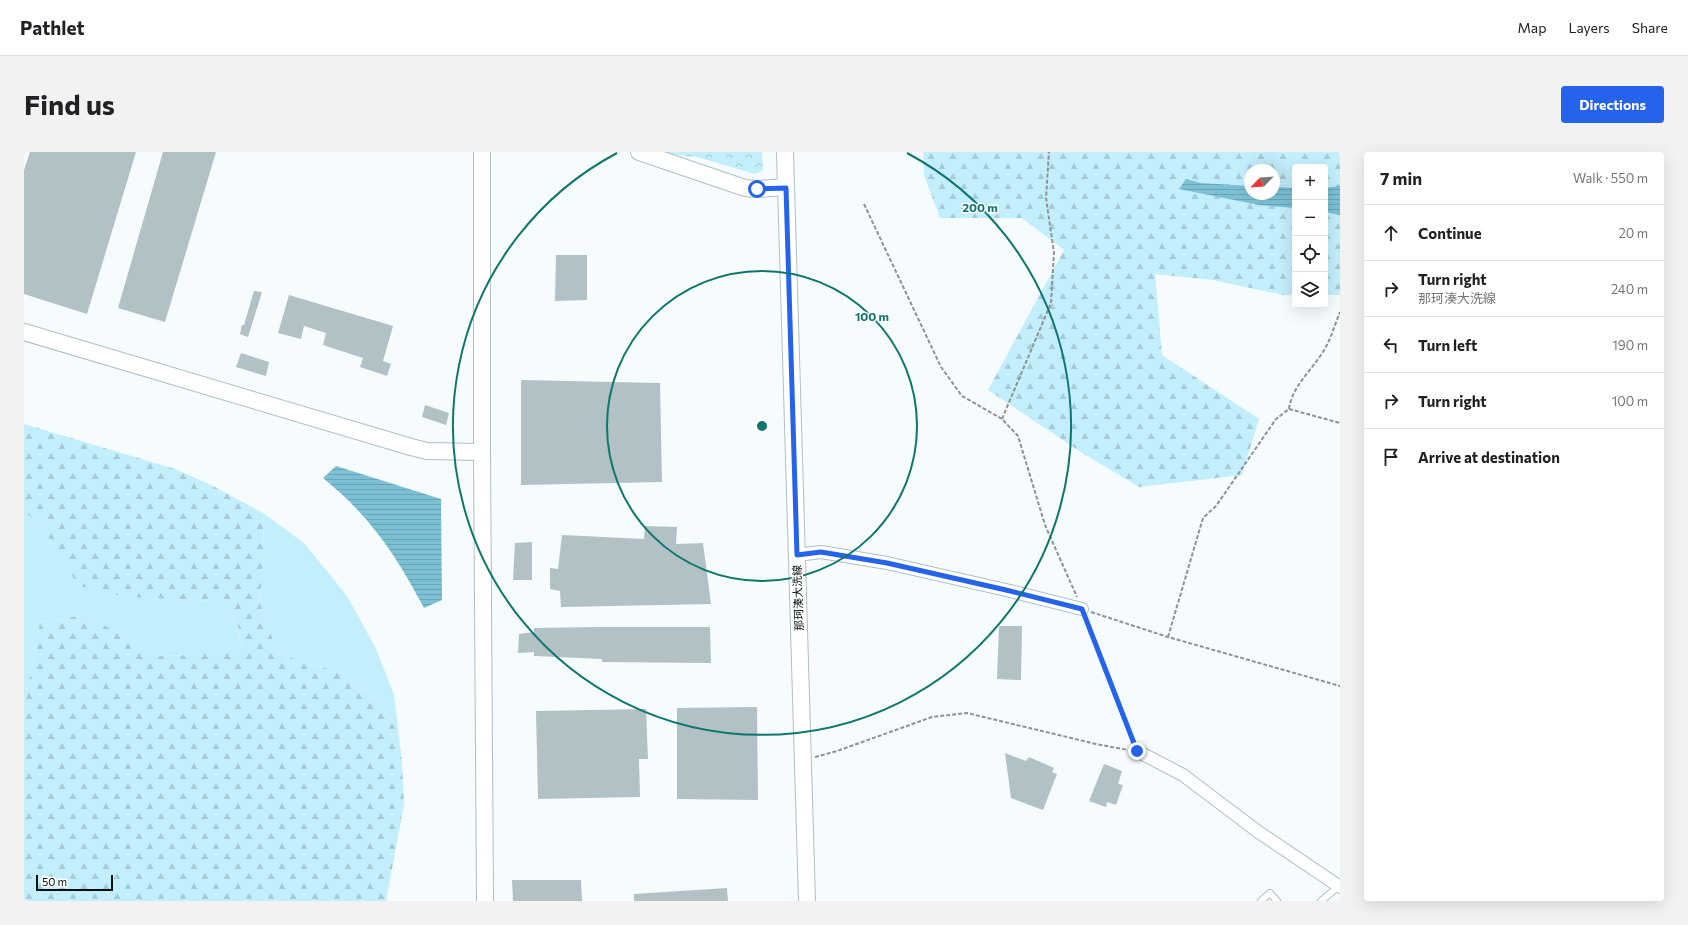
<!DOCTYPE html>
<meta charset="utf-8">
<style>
body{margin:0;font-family:Commissioner,"Noto Sans JP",sans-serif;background:#f2f2f2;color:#202124}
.controls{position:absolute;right:12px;top:12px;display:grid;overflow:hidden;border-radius:4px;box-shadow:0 4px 16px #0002}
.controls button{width:36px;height:36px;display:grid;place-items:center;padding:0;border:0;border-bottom:1px solid #e0e0e0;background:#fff;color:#202124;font:20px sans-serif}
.compass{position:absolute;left:1220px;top:12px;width:36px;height:36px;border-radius:50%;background:#fff;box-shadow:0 4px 16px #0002;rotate:245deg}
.scale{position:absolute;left:12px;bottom:10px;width:77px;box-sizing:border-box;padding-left:4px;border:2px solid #090e10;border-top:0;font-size:11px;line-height:14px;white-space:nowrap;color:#090e10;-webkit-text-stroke:3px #fff;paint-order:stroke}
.stop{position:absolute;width:12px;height:12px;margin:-9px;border:3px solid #2563eb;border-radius:50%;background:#fff}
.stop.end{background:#2563eb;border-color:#fff;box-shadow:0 1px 4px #0008}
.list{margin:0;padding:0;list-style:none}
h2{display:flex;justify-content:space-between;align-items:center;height:52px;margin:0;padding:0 16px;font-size:17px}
h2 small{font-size:13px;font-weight:400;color:#757577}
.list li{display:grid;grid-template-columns:26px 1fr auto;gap:12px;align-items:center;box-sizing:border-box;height:56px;padding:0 16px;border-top:1px solid #e0e0e0}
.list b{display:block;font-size:15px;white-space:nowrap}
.list p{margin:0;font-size:13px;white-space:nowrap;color:#757577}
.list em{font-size:13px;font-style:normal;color:#757577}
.icon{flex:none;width:22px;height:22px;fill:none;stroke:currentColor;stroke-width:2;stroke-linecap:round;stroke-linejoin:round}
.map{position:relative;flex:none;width:1316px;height:749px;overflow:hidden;border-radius:4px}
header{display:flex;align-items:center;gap:24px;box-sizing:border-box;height:56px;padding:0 20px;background:#fff;border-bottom:1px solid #e0e0e0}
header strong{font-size:19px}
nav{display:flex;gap:22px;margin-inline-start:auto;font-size:14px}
.intro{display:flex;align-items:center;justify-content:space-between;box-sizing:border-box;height:96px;padding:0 24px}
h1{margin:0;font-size:28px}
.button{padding:10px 18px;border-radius:4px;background:#2563eb;color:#fff;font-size:14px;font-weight:700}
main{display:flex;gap:24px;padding:0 24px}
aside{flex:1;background:#fff;border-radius:4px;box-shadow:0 4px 16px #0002}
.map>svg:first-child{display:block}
.grass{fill:#c3eefc}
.forest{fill:url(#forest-firs);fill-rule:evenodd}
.park{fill:url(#park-crowns)}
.water{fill:url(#water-rules)}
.building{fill:#b1c1c6}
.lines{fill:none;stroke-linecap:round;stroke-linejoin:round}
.lane-casing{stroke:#b0bfc4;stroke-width:8}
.street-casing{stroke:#b0bfc4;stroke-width:14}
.secondary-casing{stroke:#b0bfc4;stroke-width:18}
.path{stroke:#8d9395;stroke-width:2;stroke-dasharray:4 2;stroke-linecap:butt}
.lane{stroke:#fff;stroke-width:6}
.street{stroke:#fff;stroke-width:12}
.secondary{stroke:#fff;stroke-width:16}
.route{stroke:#2563eb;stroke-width:5}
.ring{fill:none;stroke:#0f766e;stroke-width:2}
.labels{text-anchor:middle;stroke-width:3;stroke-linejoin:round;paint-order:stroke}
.street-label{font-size:11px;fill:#090e10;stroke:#fff}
.centre{fill:#0f766e;stroke:#fff;stroke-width:2}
.ring-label{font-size:12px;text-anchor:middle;font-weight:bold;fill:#0f766e;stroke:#fff;stroke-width:3;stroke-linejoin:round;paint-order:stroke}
</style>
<header>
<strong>Pathlet</strong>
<nav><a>Map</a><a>Layers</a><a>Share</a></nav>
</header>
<div class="intro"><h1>Find us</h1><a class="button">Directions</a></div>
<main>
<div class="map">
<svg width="1316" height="749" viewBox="0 0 1316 749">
<defs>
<pattern id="forest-firs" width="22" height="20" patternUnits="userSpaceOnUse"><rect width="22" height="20" fill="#c3eefc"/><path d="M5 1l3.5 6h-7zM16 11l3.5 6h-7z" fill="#a6cbd7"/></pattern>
<pattern id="park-crowns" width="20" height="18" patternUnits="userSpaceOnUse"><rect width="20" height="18" fill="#c3eefc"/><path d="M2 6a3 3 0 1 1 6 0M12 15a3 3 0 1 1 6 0" fill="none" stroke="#a6cbd7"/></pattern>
<pattern id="water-rules" width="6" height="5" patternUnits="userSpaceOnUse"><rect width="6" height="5" fill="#7bc0d4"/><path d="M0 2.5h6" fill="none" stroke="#69a4b5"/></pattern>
</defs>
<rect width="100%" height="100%" fill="#f6fcfe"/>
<g class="grass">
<path d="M 0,361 L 21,373 L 29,399 L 101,445 L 195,449 L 214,473 L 217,499 L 166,503 L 135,504 L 62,463 L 16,470 L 0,558 Z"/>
<path d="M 239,361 L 280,391 L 323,444 L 352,497 L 370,543 L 374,576 L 355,551 L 318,521 L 254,502 L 236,452 L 240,375 Z"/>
</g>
<g class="forest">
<path d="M 899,0 L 1316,0 L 1316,142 L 1315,143 L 1301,143 L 1301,15 L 1271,15 L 1271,143 L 1259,143 L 1189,128 L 1131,122 L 1138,203 L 1235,267 L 1218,323 L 1115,335 L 1060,302 L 964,238 L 1040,98 L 998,66 L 916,66 L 900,23 ZM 1226,18 L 1250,18 L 1250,42 L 1226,42 Z"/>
<path d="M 0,272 L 151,317 L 189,334 L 239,361 L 240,375 L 236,452 L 254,502 L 318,521 L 355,551 L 374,576 L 378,611 L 380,652 L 362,749 L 0,749 L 0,558 L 16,470 L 62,463 L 135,504 L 166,503 L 217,498 L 214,473 L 195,449 L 101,445 L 56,434 L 29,399 L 21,373 L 0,361 Z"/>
</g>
<path class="park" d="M 615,0 L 738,0 L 739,18 L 731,22 L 673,5 Z"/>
<g class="water">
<path d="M 1162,27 L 1177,31 L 1226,34 L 1226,42 L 1250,42 L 1250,35 L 1271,36 L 1271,56 L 1235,53 L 1155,37 Z"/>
<path d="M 1316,34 L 1316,63 L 1301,60 L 1301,36 Z"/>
<path d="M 312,314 L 417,347 L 418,448 L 400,456 C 372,403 346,364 299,326 Z"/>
</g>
<g class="building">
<path d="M 6,0 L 112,0 L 63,162 L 0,142 L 0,18 Z"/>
<path d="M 139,0 L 192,0 L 141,170 L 94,156 Z"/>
<path d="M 532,103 L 563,103 L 563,148 L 531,149 Z"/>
<path d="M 230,139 L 238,140 L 224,185 L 216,182 L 218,173 L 220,173 Z"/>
<path d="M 265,143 L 369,174 L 359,209 L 367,212 L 363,224 L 336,215 L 339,206 L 299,193 L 302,181 L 280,174 L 277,187 L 254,181 Z"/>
<path d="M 217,201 L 245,210 L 242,224 L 212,215 Z"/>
<path d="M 497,228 L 636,231 L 638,330 L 497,333 Z"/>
<path d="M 401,253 L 425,261 L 422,273 L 398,265 Z"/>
<path d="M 621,374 L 653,375 L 652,392 L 679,391 L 687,452 L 537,455 L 536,439 L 526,437 L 526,416 L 534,417 L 538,383 L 620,387 Z"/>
<path d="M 508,390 L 508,428 L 489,428 L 491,391 Z"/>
<path d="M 975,474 L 998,474 L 997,528 L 973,527 Z"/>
<path d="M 575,475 L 686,475 L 687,511 L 578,510 L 578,507 L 510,504 L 510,500 L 494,501 L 495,482 L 510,480 L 510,476 Z"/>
<path d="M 733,555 L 734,648 L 653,647 L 653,556 Z"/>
<path d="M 622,557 L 624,607 L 615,607 L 616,645 L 514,647 L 512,559 Z"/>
<path d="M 981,601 L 1002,609 L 1005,605 L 1030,616 L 1028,620 L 1033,622 L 1019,658 L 987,646 Z"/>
<path d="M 1080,612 L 1098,619 L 1094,632 L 1099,633 L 1092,653 L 1083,650 L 1082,655 L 1065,649 Z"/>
<path d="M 488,728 L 557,728 L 558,749 L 489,749 Z"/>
<path d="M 703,736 L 704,749 L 610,749 L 610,742 Z"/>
</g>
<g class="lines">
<defs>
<g id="lane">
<path d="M 1237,749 L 1246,741 L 1253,749"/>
<path d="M 1297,749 L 1315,734"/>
</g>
<g id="street">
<path d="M 773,403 L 797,400 L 863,411 L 982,438 L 1058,457"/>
<path d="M 1113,599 L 1159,623 L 1233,679 L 1316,735"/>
</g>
<g id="secondary">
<path d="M 458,0 L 458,300 L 461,749"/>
<path d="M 615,0 L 721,36 L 733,37 L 762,35"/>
<path d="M 761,0 L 783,749"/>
<path d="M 0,180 L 387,295 L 403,299 L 458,300"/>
</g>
</defs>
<use href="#lane" class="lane-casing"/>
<use href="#street" class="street-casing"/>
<use href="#secondary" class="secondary-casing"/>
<g class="path">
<path d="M 840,52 L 917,215 L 938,244 L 978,267 L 994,284 L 1021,373 L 1053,445"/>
<path d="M 1265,257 L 1316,271"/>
<path d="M 978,267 L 1027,151 L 1030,101 L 1022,46 L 1025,0"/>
<path d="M 1067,460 L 1144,485 L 1316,534"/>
<path d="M 1061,466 L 1109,590"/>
<path d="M 1144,485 L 1179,366 L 1192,354 L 1252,267 L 1265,257 C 1268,235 1285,221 1297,203 C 1306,190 1310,175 1316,160"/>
<path d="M 791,605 L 813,599 L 908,565 L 943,561 L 1072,592 L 1104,598"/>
</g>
<use href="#lane" class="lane"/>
<use href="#street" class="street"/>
<use href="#secondary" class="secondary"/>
</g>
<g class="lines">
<path class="route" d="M 733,37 L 762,36 L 773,403 L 797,400 L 863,411 L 982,438 L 1058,457 L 1113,599"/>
</g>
<g class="ring">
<circle cx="738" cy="274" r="155"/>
<path d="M883 1A309 309 0 1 1 593 1"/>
</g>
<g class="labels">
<g class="street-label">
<text transform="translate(774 446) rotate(-92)" y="4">那珂湊大洗線</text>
</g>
</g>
<circle cx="738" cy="274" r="6" class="centre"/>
<g class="ring-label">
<text x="956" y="60">200 m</text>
<text x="848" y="169">100 m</text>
</g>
</svg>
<div class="controls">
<button>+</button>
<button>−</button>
<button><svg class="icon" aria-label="locate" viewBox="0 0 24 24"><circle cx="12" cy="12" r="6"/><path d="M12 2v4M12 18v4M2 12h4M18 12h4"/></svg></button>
<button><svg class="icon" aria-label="layers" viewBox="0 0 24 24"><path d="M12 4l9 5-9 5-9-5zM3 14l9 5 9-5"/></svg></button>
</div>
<svg class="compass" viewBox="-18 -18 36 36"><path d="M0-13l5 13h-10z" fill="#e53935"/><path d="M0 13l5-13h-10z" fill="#757577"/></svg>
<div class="scale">50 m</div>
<div class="stop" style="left:733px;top:37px"></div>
<div class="stop end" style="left:1113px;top:599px"></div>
</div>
<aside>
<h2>7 min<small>Walk · 550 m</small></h2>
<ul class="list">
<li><svg class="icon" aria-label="ahead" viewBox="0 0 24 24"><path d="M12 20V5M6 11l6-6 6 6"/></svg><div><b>Continue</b></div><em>20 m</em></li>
<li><svg class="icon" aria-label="right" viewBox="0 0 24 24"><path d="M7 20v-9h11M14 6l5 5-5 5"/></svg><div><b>Turn right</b><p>那珂湊大洗線</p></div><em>240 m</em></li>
<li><svg class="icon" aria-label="left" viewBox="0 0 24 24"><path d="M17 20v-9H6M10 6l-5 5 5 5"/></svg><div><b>Turn left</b></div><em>190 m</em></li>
<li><svg class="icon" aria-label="right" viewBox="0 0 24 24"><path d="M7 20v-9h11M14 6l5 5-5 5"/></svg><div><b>Turn right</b></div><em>100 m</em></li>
<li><svg class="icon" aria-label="arrive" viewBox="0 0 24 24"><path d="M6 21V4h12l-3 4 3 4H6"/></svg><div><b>Arrive at destination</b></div></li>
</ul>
</aside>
</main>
